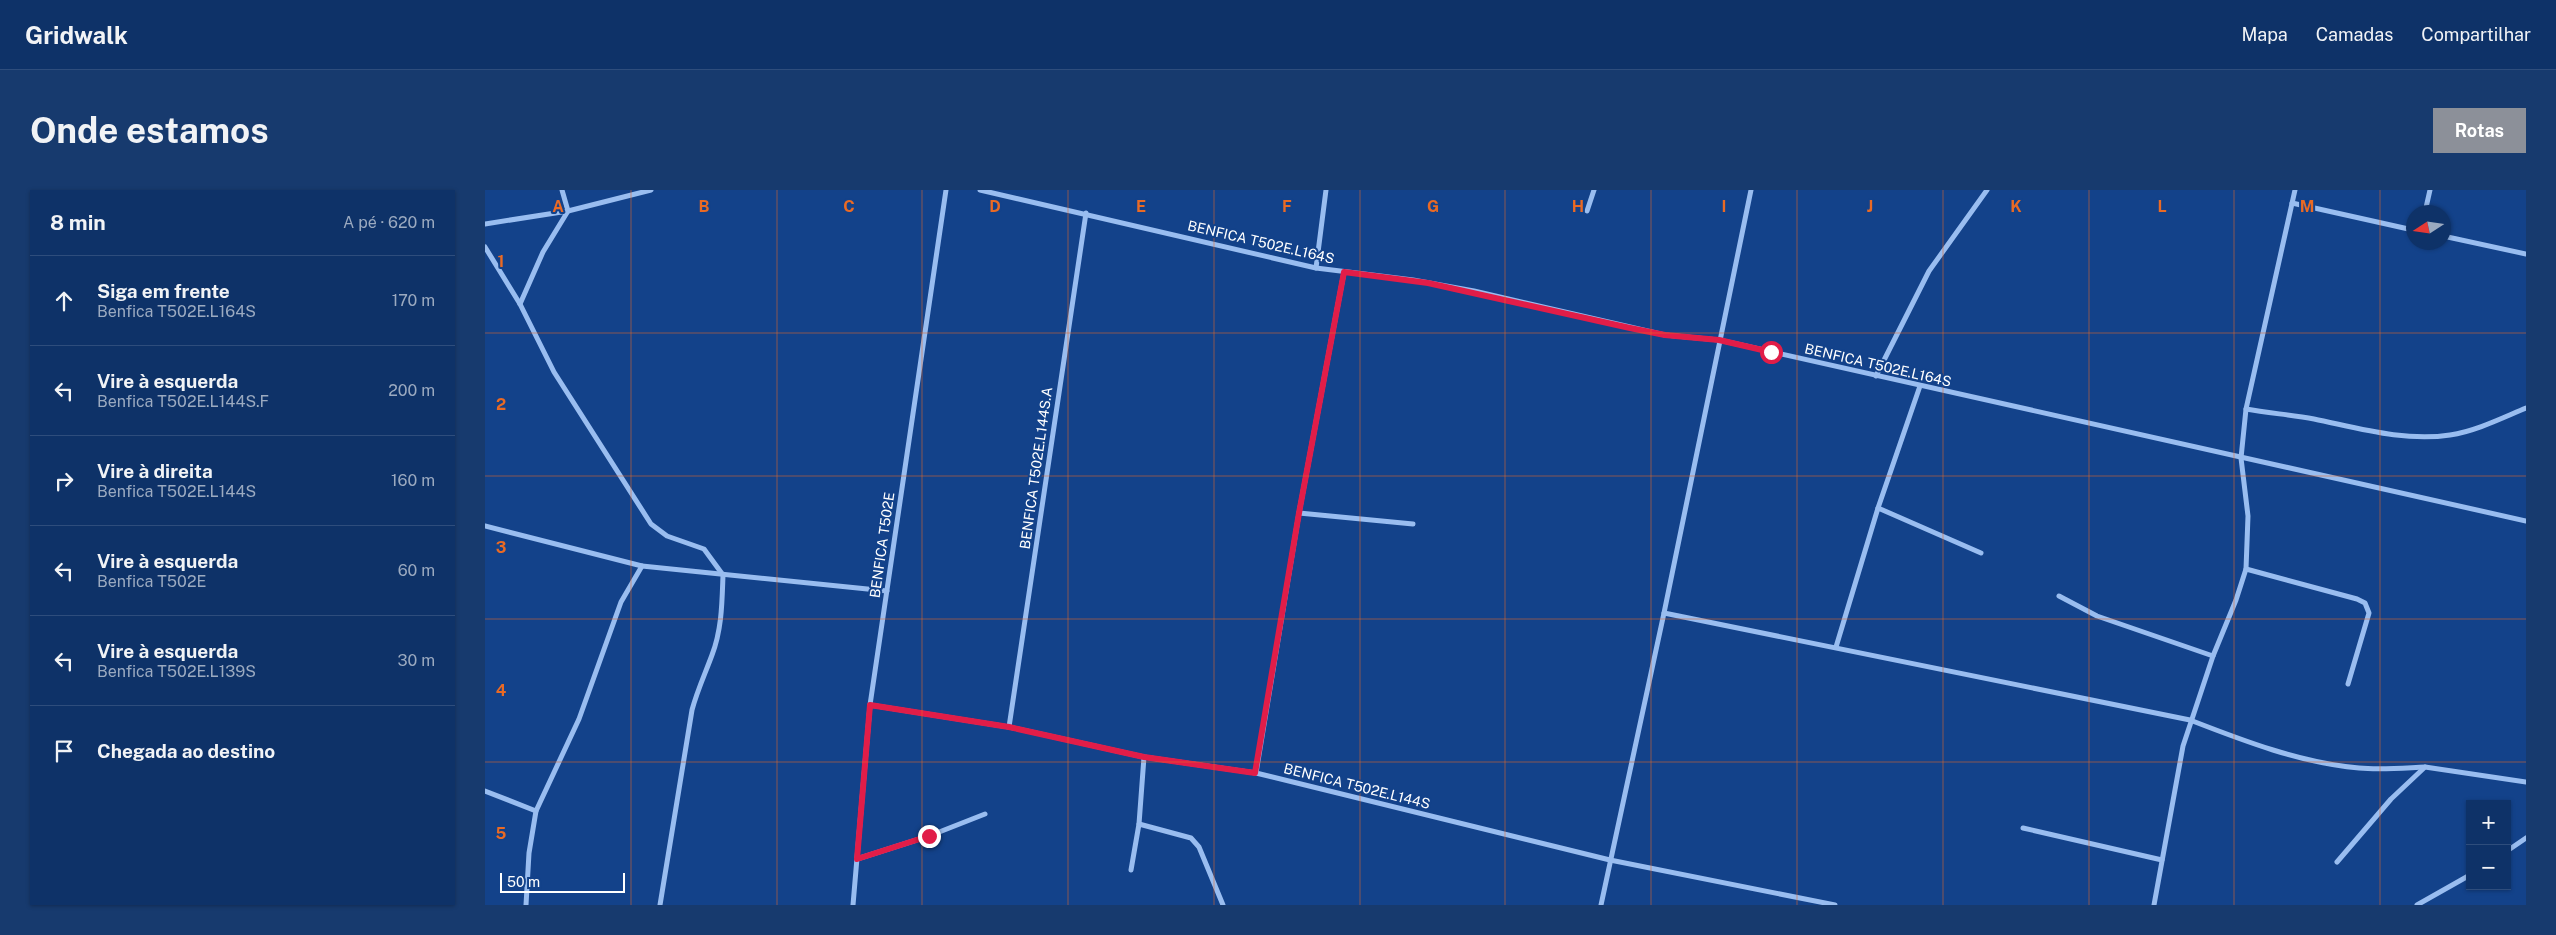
<!DOCTYPE html>
<html lang="pt">
<meta charset="utf-8">
<style>
body{margin:0;font-family:"Public Sans",sans-serif;background:#173a6e;color:#f1f3f6}
.controls{position:absolute;right:15px;bottom:15px;display:grid;overflow:hidden;border-radius:0px;box-shadow:0 1px 4px #0004}
.controls button{width:45px;height:45px;display:grid;place-items:center;padding:0;border:0;border-bottom:1px solid #2e4d7c;background:#0e3268;color:#f1f3f6;font:25px sans-serif}
.compass{position:absolute;left:1921px;top:15px;width:45px;height:45px;border-radius:50%;background:#0e3268;box-shadow:0 1px 4px #0004;rotate:258deg}
.scale{position:absolute;left:15px;bottom:12px;width:125px;box-sizing:border-box;padding-left:5px;border:2px solid #fff;border-top:0;font-size:14px;line-height:18px;white-space:nowrap;color:#fff;-webkit-text-stroke:4px #13428a;paint-order:stroke}
.stop{position:absolute;width:15px;height:15px;margin:-11px;border:4px solid #e11d48;border-radius:50%;background:#fff}
.stop.end{background:#e11d48;border-color:#fff;box-shadow:0 1px 5px #0008}
.list{margin:0;padding:0;list-style:none}
h2{display:flex;justify-content:space-between;align-items:center;height:65px;margin:0;padding:0 20px;font-size:21px}
h2 small{font-size:16px;font-weight:400;color:#9baac0}
.list li{display:grid;grid-template-columns:32px 1fr auto;gap:15px;align-items:center;box-sizing:border-box;height:90px;padding:0 20px;border-top:1px solid #2e4d7c}
.list b{display:block;font-size:19px;white-space:nowrap}
.list p{margin:0;font-size:16px;white-space:nowrap;color:#9baac0}
.list em{font-size:16px;font-style:normal;color:#9baac0}
.icon{flex:none;width:28px;height:28px;fill:none;stroke:currentColor;stroke-width:2;stroke-linecap:round;stroke-linejoin:round}
.map{position:relative;flex:none;width:2041px;height:715px;overflow:hidden;border-radius:0px}
header{display:flex;align-items:center;gap:30px;box-sizing:border-box;height:70px;padding:0 25px;background:#0e3268;border-bottom:1px solid #2e4d7c}
header strong{font-size:24px}
nav{display:flex;gap:28px;margin-inline-start:auto;font-size:18px}
.intro{display:flex;align-items:center;justify-content:space-between;box-sizing:border-box;height:120px;padding:0 30px}
h1{margin:0;font-size:35px}
.button{padding:12px 22px;border-radius:0px;background:#8c9099;color:#fff;font-size:18px;font-weight:700}
main{display:flex;gap:30px;padding:0 30px}
aside{flex:1;background:#0e3268;border-radius:0px;box-shadow:0 1px 4px #0004}
.map>svg:first-child{display:block}
.lines{fill:none;stroke-linecap:round;stroke-linejoin:round}
.minor{stroke:#99bdf0;stroke-width:5}
.route{stroke:#e11d48;stroke-width:6}
.grid{fill:none;stroke:#ea6a24;stroke-width:1;stroke-opacity:0.55}
.labels{text-anchor:middle;stroke-width:4;stroke-linejoin:round;paint-order:stroke}
.street-label{font-size:14px;fill:#fff;stroke:#13428a}
.grid-label{font-size:16px;text-anchor:middle;font-weight:bold;fill:#ea6a24;stroke:#13428a;stroke-width:4;stroke-linejoin:round;paint-order:stroke}
</style>
<header>
<strong>Gridwalk</strong>
<nav><a>Mapa</a><a>Camadas</a><a>Compartilhar</a></nav>
</header>
<div class="intro"><h1>Onde estamos</h1><a class="button">Rotas</a></div>
<main>
<aside>
<h2>8 min<small>A pé · 620 m</small></h2>
<ul class="list">
<li><svg class="icon" aria-label="ahead" viewBox="0 0 24 24"><path d="M12 20V5M6 11l6-6 6 6"/></svg><div><b>Siga em frente</b><p>Benfica T502E.L164S</p></div><em>170 m</em></li>
<li><svg class="icon" aria-label="left" viewBox="0 0 24 24"><path d="M17 20v-9H6M10 6l-5 5 5 5"/></svg><div><b>Vire à esquerda</b><p>Benfica T502E.L144S.F</p></div><em>200 m</em></li>
<li><svg class="icon" aria-label="right" viewBox="0 0 24 24"><path d="M7 20v-9h11M14 6l5 5-5 5"/></svg><div><b>Vire à direita</b><p>Benfica T502E.L144S</p></div><em>160 m</em></li>
<li><svg class="icon" aria-label="left" viewBox="0 0 24 24"><path d="M17 20v-9H6M10 6l-5 5 5 5"/></svg><div><b>Vire à esquerda</b><p>Benfica T502E</p></div><em>60 m</em></li>
<li><svg class="icon" aria-label="left" viewBox="0 0 24 24"><path d="M17 20v-9H6M10 6l-5 5 5 5"/></svg><div><b>Vire à esquerda</b><p>Benfica T502E.L139S</p></div><em>30 m</em></li>
<li><svg class="icon" aria-label="arrive" viewBox="0 0 24 24"><path d="M6 21V4h12l-3 4 3 4H6"/></svg><div><b>Chegada ao destino</b></div></li>
</ul>
</aside>
<div class="map">
<svg width="2041" height="715" viewBox="0 0 2041 715">
<rect width="100%" height="100%" fill="#13428a"/>
<g class="lines">
<g class="minor">
<path d="M 495,0 L 831,78 L 928,90 L 989,101 L 1180,145 L 1234,150 L 2041,331"/>
<path d="M 1807,13 L 1928,40"/>
<path d="M 1102,21 L 1109,0"/>
<path d="M 1940,22 L 1945,0"/>
<path d="M 0,34 L 83,21 L 166,0"/>
<path d="M 1958,46 L 2041,64"/>
<path d="M 0,57 L 35,114 L 69,182 L 166,334 L 182,346 L 219,359 L 238,385 C 237,412 237,439 227,465 C 220,484 212,501 207,520 L 175,715"/>
<path d="M 831,78 L 841,0"/>
<path d="M 35,114 L 58,62 L 83,21 L 77,0"/>
<path d="M 1391,186 L 1444,81 L 1502,0"/>
<path d="M 1761,219 C 1784,223 1807,225 1829,229 C 1873,238 1920,252 1965,245 C 1991,241 2017,228 2041,218"/>
<path d="M 1393,318 L 1435,196"/>
<path d="M 814,323 L 928,334"/>
<path d="M 0,336 L 157,376"/>
<path d="M 1761,379 L 1872,409 L 1880,413 L 1884,423 L 1863,494"/>
<path d="M 1574,406 L 1612,426 L 1728,466"/>
<path d="M 1179,423 L 1705,530 C 1759,551 1816,573 1874,578 C 1896,580 1918,578 1940,577"/>
<path d="M 1351,457 L 1393,318 L 1496,363"/>
<path d="M 385,515 L 524,537 L 659,567 L 771,583 L 1125,670 L 1350,715"/>
<path d="M 524,537 L 601,23"/>
<path d="M 771,583 L 814,323 L 859,82"/>
<path d="M 0,601 L 51,621"/>
<path d="M 654,634 L 706,648 L 714,657 L 738,715"/>
<path d="M 1538,638 L 1677,670"/>
<path d="M 2022,661 L 2041,648"/>
<path d="M 372,669 L 444,646 L 500,624"/>
<path d="M 1852,672 L 1906,609 L 1940,577 L 2041,592"/>
<path d="M 646,680 L 654,634 L 659,567"/>
<path d="M 41,715 L 44,663 L 51,621 L 94,529 L 136,412 L 157,376 L 402,401"/>
<path d="M 368,715 L 385,515 L 461,0"/>
<path d="M 1116,715 L 1179,423 L 1266,0"/>
<path d="M 1669,715 L 1698,556 L 1728,466 L 1751,410 L 1761,379 L 1763,326 L 1756,268 L 1761,219 L 1810,0"/>
<path d="M 1932,715 L 1985,685"/>
</g>
</g>
<g class="lines">
<path class="route" d="M 444,646 L 372,669 L 385,515 L 524,537 L 659,567 L 770,583 L 814,323 L 859,82 L 943,93 L 1145,138 L 1180,145 L 1234,150 L 1286,162"/>
</g>
<path class="grid" d="M 146,0 L 146,715M 292,0 L 292,715M 437,0 L 437,715M 583,0 L 583,715M 729,0 L 729,715M 875,0 L 875,715M 1020,0 L 1020,715M 1166,0 L 1166,715M 1312,0 L 1312,715M 1458,0 L 1458,715M 1604,0 L 1604,715M 1749,0 L 1749,715M 1895,0 L 1895,715M 0,143 L 2041,143M 0,286 L 2041,286M 0,429 L 2041,429M 0,572 L 2041,572"/>
<g class="labels">
<g class="street-label">
<text transform="translate(776 52) rotate(13)" y="5">BENFICA T502E.L164S</text>
<text transform="translate(1393 175) rotate(13)" y="5">BENFICA T502E.L164S</text>
<text transform="translate(551 278) rotate(-82)" y="5">BENFICA T502E.L144S.A</text>
<text transform="translate(397 355) rotate(-82)" y="5">BENFICA T502E</text>
<text transform="translate(872 596) rotate(14)" y="5">BENFICA T502E.L144S</text>
</g>
</g>
<g class="grid-label">
<text x="73" y="22">A</text>
<text x="219" y="22">B</text>
<text x="364" y="22">C</text>
<text x="510" y="22">D</text>
<text x="656" y="22">E</text>
<text x="802" y="22">F</text>
<text x="948" y="22">G</text>
<text x="1093" y="22">H</text>
<text x="1239" y="22">I</text>
<text x="1385" y="22">J</text>
<text x="1531" y="22">K</text>
<text x="1677" y="22">L</text>
<text x="1822" y="22">M</text>
<text x="16" y="77">1</text>
<text x="16" y="220">2</text>
<text x="16" y="363">3</text>
<text x="16" y="506">4</text>
<text x="16" y="649">5</text>
</g>
</svg>
<div class="controls">
<button>+</button>
<button>−</button>
</div>
<svg class="compass" viewBox="-18 -18 36 36"><path d="M0-13l5 13h-10z" fill="#e53935"/><path d="M0 13l5-13h-10z" fill="#9baac0"/></svg>
<div class="scale">50 m</div>
<div class="stop" style="left:1286px;top:162px"></div>
<div class="stop end" style="left:444px;top:646px"></div>
</div>
</main>
